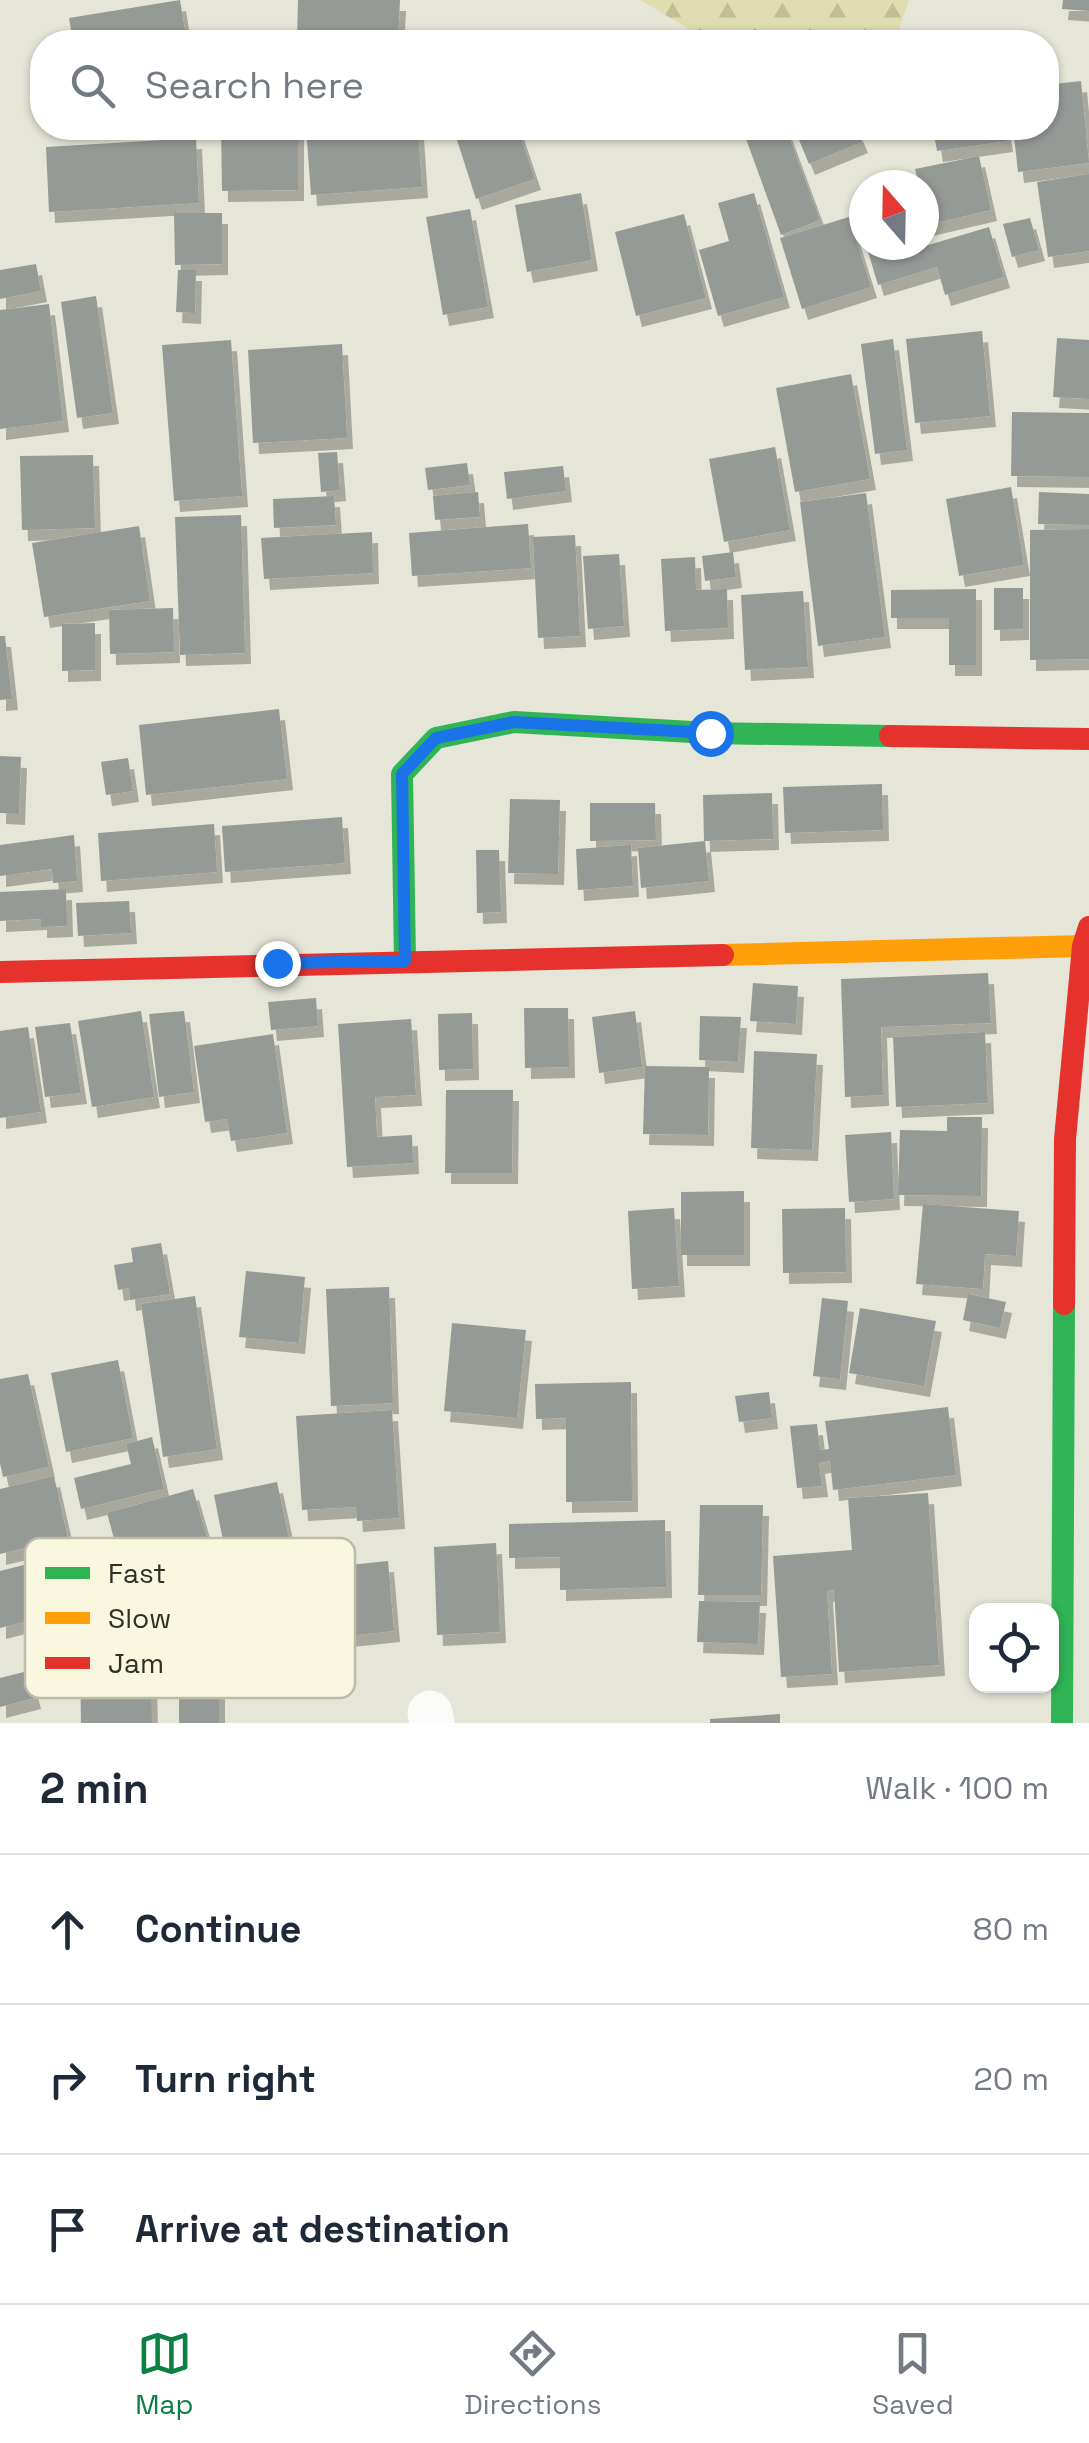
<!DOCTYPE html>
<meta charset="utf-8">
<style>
body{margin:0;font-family:"Space Grotesk",sans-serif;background:#f6f6f7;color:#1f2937}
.controls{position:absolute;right:30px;bottom:30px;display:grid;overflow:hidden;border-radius:20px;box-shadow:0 2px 8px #0004}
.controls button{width:90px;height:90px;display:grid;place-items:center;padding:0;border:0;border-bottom:2px solid #e0e1e3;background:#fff;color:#1f2937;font:50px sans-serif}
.compass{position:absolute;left:849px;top:170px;width:90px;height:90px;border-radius:50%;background:#fff;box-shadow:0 2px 8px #0004;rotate:340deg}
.stop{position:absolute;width:30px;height:30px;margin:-22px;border:8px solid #1a73e8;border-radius:50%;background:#fff}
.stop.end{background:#1a73e8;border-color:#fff;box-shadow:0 2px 10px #0008}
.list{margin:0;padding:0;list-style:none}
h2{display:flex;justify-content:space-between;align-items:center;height:130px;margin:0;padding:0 40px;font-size:42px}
h2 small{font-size:32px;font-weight:400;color:#747a83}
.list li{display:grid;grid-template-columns:65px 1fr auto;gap:30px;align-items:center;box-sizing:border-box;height:150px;padding:0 40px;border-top:2px solid #e0e1e3}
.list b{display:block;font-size:38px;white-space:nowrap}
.list em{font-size:32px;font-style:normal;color:#747a83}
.icon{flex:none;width:55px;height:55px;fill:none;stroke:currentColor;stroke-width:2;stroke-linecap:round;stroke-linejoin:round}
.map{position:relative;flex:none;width:1089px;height:1723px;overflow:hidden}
.search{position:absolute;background:#fff;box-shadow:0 2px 8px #0004;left:30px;right:30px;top:30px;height:110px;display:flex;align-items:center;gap:25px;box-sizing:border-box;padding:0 35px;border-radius:40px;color:#747a83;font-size:38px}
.sheet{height:580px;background:#fff}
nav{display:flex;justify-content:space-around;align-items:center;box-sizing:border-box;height:140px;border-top:2px solid #e0e1e3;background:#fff;font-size:28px;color:#747a83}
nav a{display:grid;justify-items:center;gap:5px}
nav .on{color:#0b8043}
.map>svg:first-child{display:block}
.forest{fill:url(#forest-firs)}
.building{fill:#969a97;filter:url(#shadow)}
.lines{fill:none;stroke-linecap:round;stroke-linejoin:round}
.street{stroke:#fbfbf9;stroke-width:45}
.fast{stroke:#30b455;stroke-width:22}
.slow{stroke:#ff9f0a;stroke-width:22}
.jam{stroke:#e5322d;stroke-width:22}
.route{stroke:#1a73e8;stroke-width:12}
.key{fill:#f9f8df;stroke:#bdbca8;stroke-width:2.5}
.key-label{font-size:28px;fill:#303026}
</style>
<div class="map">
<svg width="1089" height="1723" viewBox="0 0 1089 1723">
<defs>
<pattern id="forest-firs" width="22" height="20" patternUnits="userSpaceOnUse" patternTransform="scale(2.5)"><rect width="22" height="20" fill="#e0deb0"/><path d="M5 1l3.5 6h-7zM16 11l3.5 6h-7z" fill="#c0bf97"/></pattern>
<filter id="shadow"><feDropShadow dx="6" dy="11" stdDeviation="0" flood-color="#0004"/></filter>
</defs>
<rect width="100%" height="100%" fill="#e5e5d8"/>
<path class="forest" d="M 640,0 L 909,0 L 896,38 L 708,40 Z"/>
<g class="building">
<path d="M 180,0 L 185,30 L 107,42 L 73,42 L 69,18 Z"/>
<path d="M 298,0 L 400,0 L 398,42 L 297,42 Z"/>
<path d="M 1063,0 L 1089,0 L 1089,11 L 1062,9 Z"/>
<path d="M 1081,81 L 1089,163 L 1018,172 L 1013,128 L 1046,128 L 1046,85 Z"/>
<path d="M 221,128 L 298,128 L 298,190 L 222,191 Z"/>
<path d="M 306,128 L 418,128 L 422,187 L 311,195 Z"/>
<path d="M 494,128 L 518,128 L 535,179 L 476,199 L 457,140 Z"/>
<path d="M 742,128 L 786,128 L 820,220 L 781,235 Z"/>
<path d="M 794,128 L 856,128 L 862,142 L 809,164 Z"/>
<path d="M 933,128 L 1005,128 L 1007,141 L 937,151 Z"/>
<path d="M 196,138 L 199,203 L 49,212 L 46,147 Z"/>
<path d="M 979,156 L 991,210 L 927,225 L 924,185 L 919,185 L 915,169 Z"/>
<path d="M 1089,174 L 1089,251 L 1048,257 L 1037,182 Z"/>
<path d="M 581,193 L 592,260 L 527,272 L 515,205 Z"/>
<path d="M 754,193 L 784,297 L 718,316 L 699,250 L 729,241 L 718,203 Z"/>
<path d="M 864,205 L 864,236 L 863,236 L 855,208 Z"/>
<path d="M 470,209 L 488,307 L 443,315 L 426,217 Z"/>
<path d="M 174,213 L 222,213 L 222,264 L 175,265 Z"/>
<path d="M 684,214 L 706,298 L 636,316 L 615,232 Z"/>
<path d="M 849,217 L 871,287 L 802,309 L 780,238 Z"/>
<path d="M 1030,218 L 1039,250 L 1012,257 L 1003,224 Z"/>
<path d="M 989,227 L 1004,277 L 945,295 L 937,267 L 878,285 L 866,245 L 925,246 Z"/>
<path d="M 36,264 L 41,291 L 0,299 L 0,270 Z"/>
<path d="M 178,270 L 196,270 L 195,313 L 176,312 Z"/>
<path d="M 96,296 L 113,413 L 77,418 L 61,302 Z"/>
<path d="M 49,304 L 63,421 L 0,429 L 0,310 Z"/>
<path d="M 982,331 L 990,416 L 915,423 L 906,339 Z"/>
<path d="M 1057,338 L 1089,340 L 1089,399 L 1053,397 Z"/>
<path d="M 893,339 L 907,450 L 875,454 L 861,344 Z"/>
<path d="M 231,340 L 242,496 L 174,501 L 162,345 Z"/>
<path d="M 342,344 L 347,438 L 253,443 L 248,350 Z"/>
<path d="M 851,374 L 870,479 L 795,492 L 776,388 Z"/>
<path d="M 1012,412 L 1089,413 L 1089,477 L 1011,476 Z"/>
<path d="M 775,447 L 790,530 L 724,542 L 709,459 Z"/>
<path d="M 337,452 L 340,490 L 321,492 L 318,453 Z"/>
<path d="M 93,455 L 95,528 L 22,530 L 20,456 Z"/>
<path d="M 467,463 L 470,485 L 428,490 L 425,468 Z"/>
<path d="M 563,466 L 566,491 L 507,499 L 504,472 Z"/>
<path d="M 1011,487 L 1024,565 L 959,576 L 946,499 Z"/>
<path d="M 478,492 L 480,517 L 435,520 L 433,496 Z"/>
<path d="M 1039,492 L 1089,494 L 1089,525 L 1038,524 Z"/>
<path d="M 866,493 L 885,637 L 818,646 L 800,502 Z"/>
<path d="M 334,496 L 336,525 L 274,528 L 273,499 Z"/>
<path d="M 241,515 L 245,653 L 180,655 L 175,517 Z"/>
<path d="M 528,524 L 531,568 L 412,576 L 409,533 Z"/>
<path d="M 139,526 L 150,601 L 44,617 L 32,543 Z"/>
<path d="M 1089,529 L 1089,659 L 1030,660 L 1030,530 Z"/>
<path d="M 372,532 L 373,573 L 264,579 L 261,538 Z"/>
<path d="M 575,535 L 580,636 L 538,638 L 533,537 Z"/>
<path d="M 733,552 L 736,577 L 705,581 L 702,556 Z"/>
<path d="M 619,554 L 624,626 L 588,629 L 583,556 Z"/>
<path d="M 695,557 L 696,590 L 727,589 L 728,628 L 665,631 L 661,559 Z"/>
<path d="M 994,588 L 1023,588 L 1023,629 L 994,630 Z"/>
<path d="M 976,589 L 976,665 L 949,665 L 949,618 L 891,618 L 891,590 Z"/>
<path d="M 803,591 L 808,667 L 745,670 L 741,595 Z"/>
<path d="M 173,608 L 174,652 L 110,654 L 109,610 Z"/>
<path d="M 95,623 L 95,670 L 62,671 L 62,624 Z"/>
<path d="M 0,636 L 5,636 L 12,699 L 0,700 Z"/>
<path d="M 279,709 L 287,779 L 146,795 L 139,725 Z"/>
<path d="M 0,756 L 21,757 L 19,814 L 0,813 Z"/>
<path d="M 128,758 L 133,791 L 106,795 L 101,762 Z"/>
<path d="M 882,784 L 883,830 L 785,833 L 783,787 Z"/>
<path d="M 772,793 L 773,839 L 704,841 L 703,795 Z"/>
<path d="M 510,799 L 560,800 L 558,874 L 508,873 Z"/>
<path d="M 590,803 L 655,803 L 656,840 L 590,841 Z"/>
<path d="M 342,817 L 345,863 L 225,872 L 222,826 Z"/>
<path d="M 214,824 L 217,872 L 101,881 L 98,833 Z"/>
<path d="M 74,835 L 77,881 L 53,883 L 52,869 L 0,876 L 0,845 Z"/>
<path d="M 705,841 L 709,881 L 641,888 L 638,848 Z"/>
<path d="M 631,845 L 633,886 L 578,890 L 576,849 Z"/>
<path d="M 476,850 L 499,850 L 501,912 L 477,913 Z"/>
<path d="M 66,889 L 67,926 L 41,927 L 41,919 L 0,921 L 0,892 Z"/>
<path d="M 129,901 L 131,933 L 78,936 L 76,903 Z"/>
<path d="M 988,973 L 991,1023 L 881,1027 L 883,1095 L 845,1097 L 841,979 Z"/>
<path d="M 753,983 L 798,986 L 796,1024 L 750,1021 Z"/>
<path d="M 316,998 L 318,1026 L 271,1030 L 268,1002 Z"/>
<path d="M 524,1008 L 568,1008 L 569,1067 L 525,1068 Z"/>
<path d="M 141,1011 L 154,1097 L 92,1107 L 78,1021 Z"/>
<path d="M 184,1011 L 194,1092 L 159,1097 L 149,1014 Z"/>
<path d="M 635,1011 L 642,1067 L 599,1073 L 592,1017 Z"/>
<path d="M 472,1013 L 473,1069 L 439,1070 L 438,1014 Z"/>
<path d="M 700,1016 L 741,1017 L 738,1062 L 699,1060 Z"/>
<path d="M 411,1019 L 416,1095 L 375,1097 L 377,1137 L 412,1135 L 413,1163 L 347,1167 L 338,1024 Z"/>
<path d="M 70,1023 L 81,1093 L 45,1097 L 35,1027 Z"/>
<path d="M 28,1027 L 41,1112 L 0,1118 L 0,1031 Z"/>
<path d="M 985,1032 L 988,1103 L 896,1107 L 893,1037 Z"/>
<path d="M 273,1034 L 287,1133 L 231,1141 L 227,1119 L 205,1122 L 194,1046 Z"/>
<path d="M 754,1051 L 817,1054 L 812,1150 L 751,1148 Z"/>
<path d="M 645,1066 L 709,1067 L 708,1135 L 643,1134 Z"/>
<path d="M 446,1090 L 513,1090 L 512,1173 L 445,1173 Z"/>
<path d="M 947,1117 L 982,1117 L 981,1196 L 898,1195 L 900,1130 L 947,1131 Z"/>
<path d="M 891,1132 L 894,1199 L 849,1202 L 845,1135 Z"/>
<path d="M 744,1191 L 744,1255 L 681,1255 L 681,1192 Z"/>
<path d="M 923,1204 L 1019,1211 L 1016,1256 L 985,1254 L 983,1289 L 916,1284 Z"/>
<path d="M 674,1208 L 679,1286 L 632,1289 L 628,1211 Z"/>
<path d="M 845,1208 L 846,1272 L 783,1273 L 782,1209 Z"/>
<path d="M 161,1243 L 170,1294 L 130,1300 L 129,1288 L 118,1290 L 114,1265 L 133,1262 L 131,1248 Z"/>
<path d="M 246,1271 L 305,1277 L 299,1343 L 239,1337 Z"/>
<path d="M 389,1287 L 393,1403 L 331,1406 L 326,1289 Z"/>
<path d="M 968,1294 L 1006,1302 L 1000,1328 L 963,1320 Z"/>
<path d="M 195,1296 L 217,1449 L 163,1457 L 141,1304 Z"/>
<path d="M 822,1298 L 848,1301 L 840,1379 L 813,1376 Z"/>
<path d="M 860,1308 L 936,1321 L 924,1386 L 849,1373 Z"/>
<path d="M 452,1323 L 526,1330 L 517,1418 L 444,1411 Z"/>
<path d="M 118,1360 L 133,1438 L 66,1452 L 51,1373 Z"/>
<path d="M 28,1374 L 49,1467 L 3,1477 L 0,1463 L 0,1379 Z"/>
<path d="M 631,1382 L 632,1501 L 566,1502 L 566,1418 L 536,1419 L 535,1384 Z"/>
<path d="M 769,1392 L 772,1418 L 739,1422 L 735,1396 Z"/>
<path d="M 948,1407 L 956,1475 L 833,1490 L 830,1461 L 819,1463 L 822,1486 L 797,1488 L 790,1426 L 817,1424 L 820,1450 L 829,1449 L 825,1421 Z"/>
<path d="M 392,1410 L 399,1518 L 357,1521 L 356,1507 L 302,1510 L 296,1416 Z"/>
<path d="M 152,1437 L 164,1489 L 81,1509 L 74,1478 L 131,1464 L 126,1444 Z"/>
<path d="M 54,1476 L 68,1538 L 0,1554 L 0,1489 Z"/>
<path d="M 277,1482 L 290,1543 L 226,1556 L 214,1495 Z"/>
<path d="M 193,1489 L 212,1555 L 125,1579 L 107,1513 Z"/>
<path d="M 928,1493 L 939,1665 L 839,1672 L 834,1590 L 827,1591 L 832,1674 L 781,1677 L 773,1556 L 852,1550 L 848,1498 Z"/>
<path d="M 700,1505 L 763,1505 L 761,1595 L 698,1595 Z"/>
<path d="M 665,1520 L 666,1587 L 560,1590 L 560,1557 L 509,1558 L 509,1524 Z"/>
<path d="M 496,1543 L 500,1632 L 437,1635 L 434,1547 Z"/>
<path d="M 95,1547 L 108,1601 L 0,1628 L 0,1571 Z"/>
<path d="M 388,1561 L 394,1631 L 309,1640 L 302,1570 Z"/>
<path d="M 699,1601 L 760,1602 L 758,1644 L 697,1642 Z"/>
<path d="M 219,1624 L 219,1723 L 179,1723 L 179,1625 Z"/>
<path d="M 151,1663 L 152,1723 L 81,1723 L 80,1665 Z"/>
<path d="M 28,1671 L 35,1698 L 0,1707 L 0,1678 Z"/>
<path d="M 780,1714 L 780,1723 L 710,1723 L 710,1719 Z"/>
</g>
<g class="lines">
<path class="street" d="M 430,1713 L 432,1723"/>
<g class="fast">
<path d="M 405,961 L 402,774 L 436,738 L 514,722 L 710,733 L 890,736"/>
<path d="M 1062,1723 L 1064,1304"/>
</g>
<path class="slow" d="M 723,955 L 1083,946"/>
<g class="jam">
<path d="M 890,736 L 1089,739"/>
<path d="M 0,972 L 723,955"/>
<path d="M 1064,1304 L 1065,1139 L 1083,946 L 1089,927"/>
</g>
</g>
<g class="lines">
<path class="route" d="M 277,963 L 405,961 L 402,774 L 436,738 L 514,722 L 710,733"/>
</g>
<rect x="25" y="1538" width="330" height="160" rx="15" class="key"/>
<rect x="45" y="1567" width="45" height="12" fill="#30b455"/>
<rect x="45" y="1612" width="45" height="12" fill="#ff9f0a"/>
<rect x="45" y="1657" width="45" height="12" fill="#e5322d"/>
<g class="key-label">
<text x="108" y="1583">Fast</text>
<text x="108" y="1628">Slow</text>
<text x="108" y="1673">Jam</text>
</g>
</svg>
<div class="controls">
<button><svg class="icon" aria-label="locate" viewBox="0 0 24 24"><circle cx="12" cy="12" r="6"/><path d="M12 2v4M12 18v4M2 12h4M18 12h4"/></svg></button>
</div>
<svg class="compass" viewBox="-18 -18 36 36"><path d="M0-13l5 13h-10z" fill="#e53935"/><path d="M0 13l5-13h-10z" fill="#747a83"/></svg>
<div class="stop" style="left:710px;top:733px"></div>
<div class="stop end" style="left:277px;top:963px"></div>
<div class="search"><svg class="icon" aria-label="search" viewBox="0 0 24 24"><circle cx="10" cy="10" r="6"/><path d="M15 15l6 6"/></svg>Search here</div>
</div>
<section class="sheet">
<h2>2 min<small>Walk · 100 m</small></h2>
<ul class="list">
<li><svg class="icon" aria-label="ahead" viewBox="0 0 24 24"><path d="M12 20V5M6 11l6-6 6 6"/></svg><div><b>Continue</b></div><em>80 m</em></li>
<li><svg class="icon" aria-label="right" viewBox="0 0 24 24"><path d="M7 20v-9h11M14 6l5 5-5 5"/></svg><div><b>Turn right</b></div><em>20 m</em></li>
<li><svg class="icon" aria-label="arrive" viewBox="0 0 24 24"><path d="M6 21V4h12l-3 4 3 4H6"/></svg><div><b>Arrive at destination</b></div></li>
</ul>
</section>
<nav>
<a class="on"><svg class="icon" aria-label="map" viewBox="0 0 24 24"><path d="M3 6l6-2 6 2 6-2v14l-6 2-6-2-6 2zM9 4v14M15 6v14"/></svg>Map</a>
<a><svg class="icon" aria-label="directions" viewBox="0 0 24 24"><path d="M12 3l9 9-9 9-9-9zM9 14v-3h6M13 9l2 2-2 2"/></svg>Directions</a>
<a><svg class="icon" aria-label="saved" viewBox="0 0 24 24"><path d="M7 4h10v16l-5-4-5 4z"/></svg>Saved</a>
</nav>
